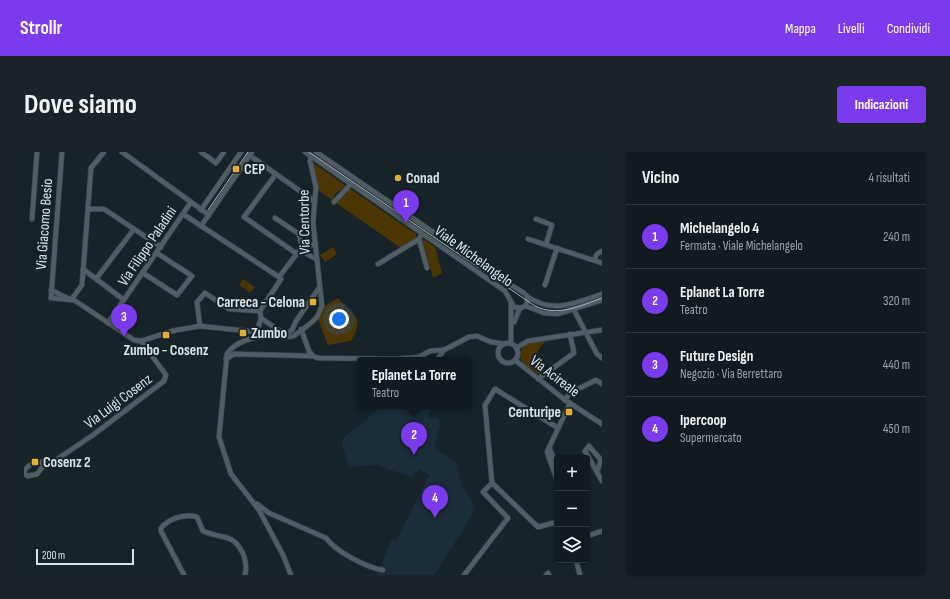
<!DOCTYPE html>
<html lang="it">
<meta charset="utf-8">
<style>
body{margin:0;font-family:"Sofia Sans Condensed",sans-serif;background:#192328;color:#f1f3f6}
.controls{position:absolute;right:12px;bottom:12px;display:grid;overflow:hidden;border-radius:4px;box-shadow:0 1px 3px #0004}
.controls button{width:36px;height:36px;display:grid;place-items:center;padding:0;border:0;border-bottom:1px solid #30383d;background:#101a1f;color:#f1f3f6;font:20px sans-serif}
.scale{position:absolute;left:12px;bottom:10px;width:98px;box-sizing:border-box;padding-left:4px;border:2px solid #dbe3e8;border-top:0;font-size:11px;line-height:14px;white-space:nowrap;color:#dbe3e8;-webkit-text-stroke:3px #162329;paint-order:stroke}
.you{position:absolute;left:315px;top:167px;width:14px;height:14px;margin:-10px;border:3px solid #fff;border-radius:50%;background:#1a73e8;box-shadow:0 0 0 6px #1a73e833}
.badge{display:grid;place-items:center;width:26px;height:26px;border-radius:50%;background:#7c3aed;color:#fff;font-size:13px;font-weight:700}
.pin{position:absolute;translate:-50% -33px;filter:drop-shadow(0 1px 2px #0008)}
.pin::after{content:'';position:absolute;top:21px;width:14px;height:12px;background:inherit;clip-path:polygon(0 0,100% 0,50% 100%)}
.popup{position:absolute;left:333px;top:205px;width:114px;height:52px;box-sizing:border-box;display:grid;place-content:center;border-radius:4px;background:#101a1f;filter:drop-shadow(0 1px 3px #0005);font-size:13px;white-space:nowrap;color:#9ca1a4}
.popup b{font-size:15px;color:#f1f3f6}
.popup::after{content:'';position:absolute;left:50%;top:100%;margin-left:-8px;border:8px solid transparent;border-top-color:#101a1f}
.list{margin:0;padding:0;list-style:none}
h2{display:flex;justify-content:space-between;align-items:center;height:52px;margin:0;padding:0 16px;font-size:17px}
h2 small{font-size:13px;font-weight:400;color:#9ca1a4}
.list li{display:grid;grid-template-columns:26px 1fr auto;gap:12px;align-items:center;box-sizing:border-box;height:64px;padding:0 16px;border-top:1px solid #30383d}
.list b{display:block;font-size:15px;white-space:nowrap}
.list p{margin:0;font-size:13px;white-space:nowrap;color:#9ca1a4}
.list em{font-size:13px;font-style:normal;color:#9ca1a4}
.icon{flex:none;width:22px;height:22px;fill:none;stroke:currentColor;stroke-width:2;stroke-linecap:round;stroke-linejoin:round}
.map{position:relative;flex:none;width:578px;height:423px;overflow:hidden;border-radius:4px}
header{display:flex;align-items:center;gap:24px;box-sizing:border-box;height:56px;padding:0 20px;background:#7c3aed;color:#fff}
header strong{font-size:19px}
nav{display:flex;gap:22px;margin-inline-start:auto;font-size:14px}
.intro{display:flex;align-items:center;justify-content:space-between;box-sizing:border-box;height:96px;padding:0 24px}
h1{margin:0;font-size:28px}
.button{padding:10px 18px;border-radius:4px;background:#7c3aed;color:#fff;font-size:14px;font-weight:700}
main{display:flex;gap:24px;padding:0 24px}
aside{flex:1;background:#101a1f;border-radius:4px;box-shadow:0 1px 3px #0004}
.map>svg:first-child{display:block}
.built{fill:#1a2d38}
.green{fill:#4c3604}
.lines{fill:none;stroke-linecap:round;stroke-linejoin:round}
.minor-casing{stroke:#364045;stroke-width:6}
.minor{stroke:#4f5d65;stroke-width:4.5}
.tram{stroke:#abb4b9;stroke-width:1}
.poi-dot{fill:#e6ad36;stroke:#162329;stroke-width:1.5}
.labels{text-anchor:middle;stroke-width:4;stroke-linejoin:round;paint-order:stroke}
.poi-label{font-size:15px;font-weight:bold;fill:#dbe3e8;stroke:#162329;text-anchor:start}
.street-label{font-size:15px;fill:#dbe3e8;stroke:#162329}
</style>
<header>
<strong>Strollr</strong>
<nav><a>Mappa</a><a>Livelli</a><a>Condividi</a></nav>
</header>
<div class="intro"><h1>Dove siamo</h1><a class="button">Indicazioni</a></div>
<main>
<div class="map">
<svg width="578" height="423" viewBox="0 0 578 423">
<rect width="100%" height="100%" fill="#162329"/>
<path class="built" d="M 359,254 L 407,254 L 404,267 L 412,265 L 417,270 L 410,295 L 433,311 L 438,335 L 446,345 L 451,356 L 447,365 L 410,423 L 353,423 L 367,388 L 372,389 L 405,323 L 395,317 L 387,325 L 353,313 L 325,315 L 318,292 L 319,286 Z"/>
<g class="green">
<path d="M 288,10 L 322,34 L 312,41 L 308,48 L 294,38 L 294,29 Z"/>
<path d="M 325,36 L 392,82 L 392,87 L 377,96 L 312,51 Z"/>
<path d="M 398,86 L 411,95 L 418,121 L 409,126 Z"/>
<path d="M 309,95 L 313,102 L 301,110 L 296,103 Z"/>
<path d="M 219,127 L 231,135 L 226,141 L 215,133 Z"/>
<path d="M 314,146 L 334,168 L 332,180 L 327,189 L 304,193 L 294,167 L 301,154 Z"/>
<path d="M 513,189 L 521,190 C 511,201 516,195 511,207 L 507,210 L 517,218 L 516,223 L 501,213 L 496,206 L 499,193 Z"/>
</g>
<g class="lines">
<defs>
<g id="minor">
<path d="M 38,0 L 27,146 L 50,148 L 110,188 L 117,189 L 148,179 L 176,174 L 233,180 L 254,178"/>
<path d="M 98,0 L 185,63"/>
<path d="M 177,0 L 192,11 L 200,0"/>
<path d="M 281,0 L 481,139 L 490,155 L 496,156 L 502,154 L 504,145 L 500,141 L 479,128 L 292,0"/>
<path d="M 225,3 L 290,49"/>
<path d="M 252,22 L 220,65 L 273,102"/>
<path d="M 310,50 L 327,32"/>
<path d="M 64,57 L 80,57 L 137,95"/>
<path d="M 177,58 L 217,0"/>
<path d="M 159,62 L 255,125"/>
<path d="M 251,66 L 275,82 L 278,95"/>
<path d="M 8,67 L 13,0"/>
<path d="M 512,67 L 528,73 L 522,92"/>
<path d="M 177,74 L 228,0"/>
<path d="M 395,87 L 403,116"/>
<path d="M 504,87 L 578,111"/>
<path d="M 276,98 L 292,107"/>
<path d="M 570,108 L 573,102 L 578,99"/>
<path d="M 354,112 L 395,87 L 398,81"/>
<path d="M 59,117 L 100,148"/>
<path d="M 119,121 L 153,143 L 168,124 L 133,101"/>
<path d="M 72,127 L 110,77"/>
<path d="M 521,133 L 533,96"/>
<path d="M 27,138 L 47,148 L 58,133 L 67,16 L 80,0"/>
<path d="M 504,145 C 529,162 552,151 578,142"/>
<path d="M 502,154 L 520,161 L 534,162 L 578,148"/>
<path d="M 550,158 L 573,202 L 578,206"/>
<path d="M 237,166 L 254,178 L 263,181 L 268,178 L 272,169 L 295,136"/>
<path d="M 490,170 L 496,156"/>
<path d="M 84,171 L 167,50"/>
<path d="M 176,174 L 173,150 L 181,141 L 205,157 L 236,159 L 257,127 L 255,125 L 278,95 L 291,92"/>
<path d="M 277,177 L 285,199 L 289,204"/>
<path d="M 233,180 L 237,166 L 236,159"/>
<circle cx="484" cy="201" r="10"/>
<path d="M 487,192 L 487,151"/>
<path d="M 492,196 L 504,189 L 578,178"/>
<path d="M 395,205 L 406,199 L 419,198"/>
<path d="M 202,207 L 210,202 L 289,204 L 294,206 L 372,207 L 395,205 L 400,208"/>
<path d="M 413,208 L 420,198 L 445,185 L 453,184 L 467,190 L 481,192"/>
<path d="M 491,208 L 541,248 L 578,272"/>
<path d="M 514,227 L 550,201 L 546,182"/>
<path d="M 541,248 L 546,241 L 572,228 L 578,232"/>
<path d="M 525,295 L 533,314"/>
<path d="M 573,320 L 577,308 L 565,294 L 561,299 L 578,329"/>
<path d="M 0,321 C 2,313 9,311 17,310 L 20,313"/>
<path d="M 0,322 L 4,324 L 13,322 L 20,313 L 29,310 L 69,283 L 140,229 L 142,223 L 117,189"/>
<path d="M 533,328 L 523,300 L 546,251"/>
<path d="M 468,331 L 461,253 L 471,237 L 534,276"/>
<path d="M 233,352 L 245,361 L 302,386 C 311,399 343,416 359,418"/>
<path d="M 563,384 L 578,379"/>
<path d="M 552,408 L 556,423"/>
<path d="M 160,423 L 137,379 L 137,376 C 144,367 161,361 173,365 L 179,379 C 199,388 210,380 220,404 C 222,411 223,416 221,423"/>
<path d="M 267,423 L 259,403 L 235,358 L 207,322 L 195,285 L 203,202 C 212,188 234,184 250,183 C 256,182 263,187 269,184 C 272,183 290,169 293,165 C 295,162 296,157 298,154 L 289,70 L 292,35 L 286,9 L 287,4"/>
<path d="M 440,423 L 484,366 L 459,340 L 468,331 L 514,375 L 533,370"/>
<path d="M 522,423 L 524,421 L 525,423"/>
</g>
</defs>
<use href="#minor" class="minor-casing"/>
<use href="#minor" class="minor"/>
<g class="tram">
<path d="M 285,0 L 511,154 C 534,165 556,154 578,146"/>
<path d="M 184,58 L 224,0"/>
</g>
</g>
<g class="poi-dot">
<rect x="208" y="13" width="8" height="8" rx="2"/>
<circle cx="374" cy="26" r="4"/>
<rect x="285" y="146" width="8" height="8" rx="2"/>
<rect x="215" y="177" width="8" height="8" rx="2"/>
<rect x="138" y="179" width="8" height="8" rx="2"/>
<rect x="541" y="256" width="8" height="8" rx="2"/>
<rect x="7" y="306" width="8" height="8" rx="2"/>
</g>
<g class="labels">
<g class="poi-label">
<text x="220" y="22">CEP</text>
<text x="382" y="31">Conad</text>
<text x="281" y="155" text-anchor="end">Carreca - Celona</text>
<text x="227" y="186">Zumbo</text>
<text x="142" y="203" text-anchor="middle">Zumbo - Cosenz</text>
<text x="537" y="265" text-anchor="end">Centuripe</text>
<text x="19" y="315">Cosenz 2</text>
</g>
<g class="street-label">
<text transform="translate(280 70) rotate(-91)" y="5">Via Centorbe</text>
<text transform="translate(20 72) rotate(-86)" y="5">Via Giacomo Besio</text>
<text transform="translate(123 94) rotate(-56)" y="5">Via Filippo Paladini</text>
<text transform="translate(450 104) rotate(36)" y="5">Viale Michelangelo</text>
<text transform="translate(531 224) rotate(37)" y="5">Via Acireale</text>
<text transform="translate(94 249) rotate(-37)" y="5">Via Luigi Cosenz</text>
</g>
</g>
</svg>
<div class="controls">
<button>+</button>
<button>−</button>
<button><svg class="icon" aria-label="layers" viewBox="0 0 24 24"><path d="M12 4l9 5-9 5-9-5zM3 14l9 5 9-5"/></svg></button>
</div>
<div class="scale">200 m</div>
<div class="you"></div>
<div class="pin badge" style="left:382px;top:71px">1</div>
<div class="pin badge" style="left:390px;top:303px">2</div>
<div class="popup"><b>Eplanet La Torre</b>Teatro</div>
<div class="pin badge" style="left:100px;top:185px">3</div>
<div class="pin badge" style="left:411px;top:366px">4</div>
</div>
<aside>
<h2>Vicino<small>4 risultati</small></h2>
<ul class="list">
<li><span class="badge">1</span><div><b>Michelangelo 4</b><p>Fermata · Viale Michelangelo</p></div><em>240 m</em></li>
<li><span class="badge">2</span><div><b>Eplanet La Torre</b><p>Teatro</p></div><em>320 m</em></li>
<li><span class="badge">3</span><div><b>Future Design</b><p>Negozio · Via Berrettaro</p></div><em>440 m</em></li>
<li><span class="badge">4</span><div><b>Ipercoop</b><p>Supermercato</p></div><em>450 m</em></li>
</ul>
</aside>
</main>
